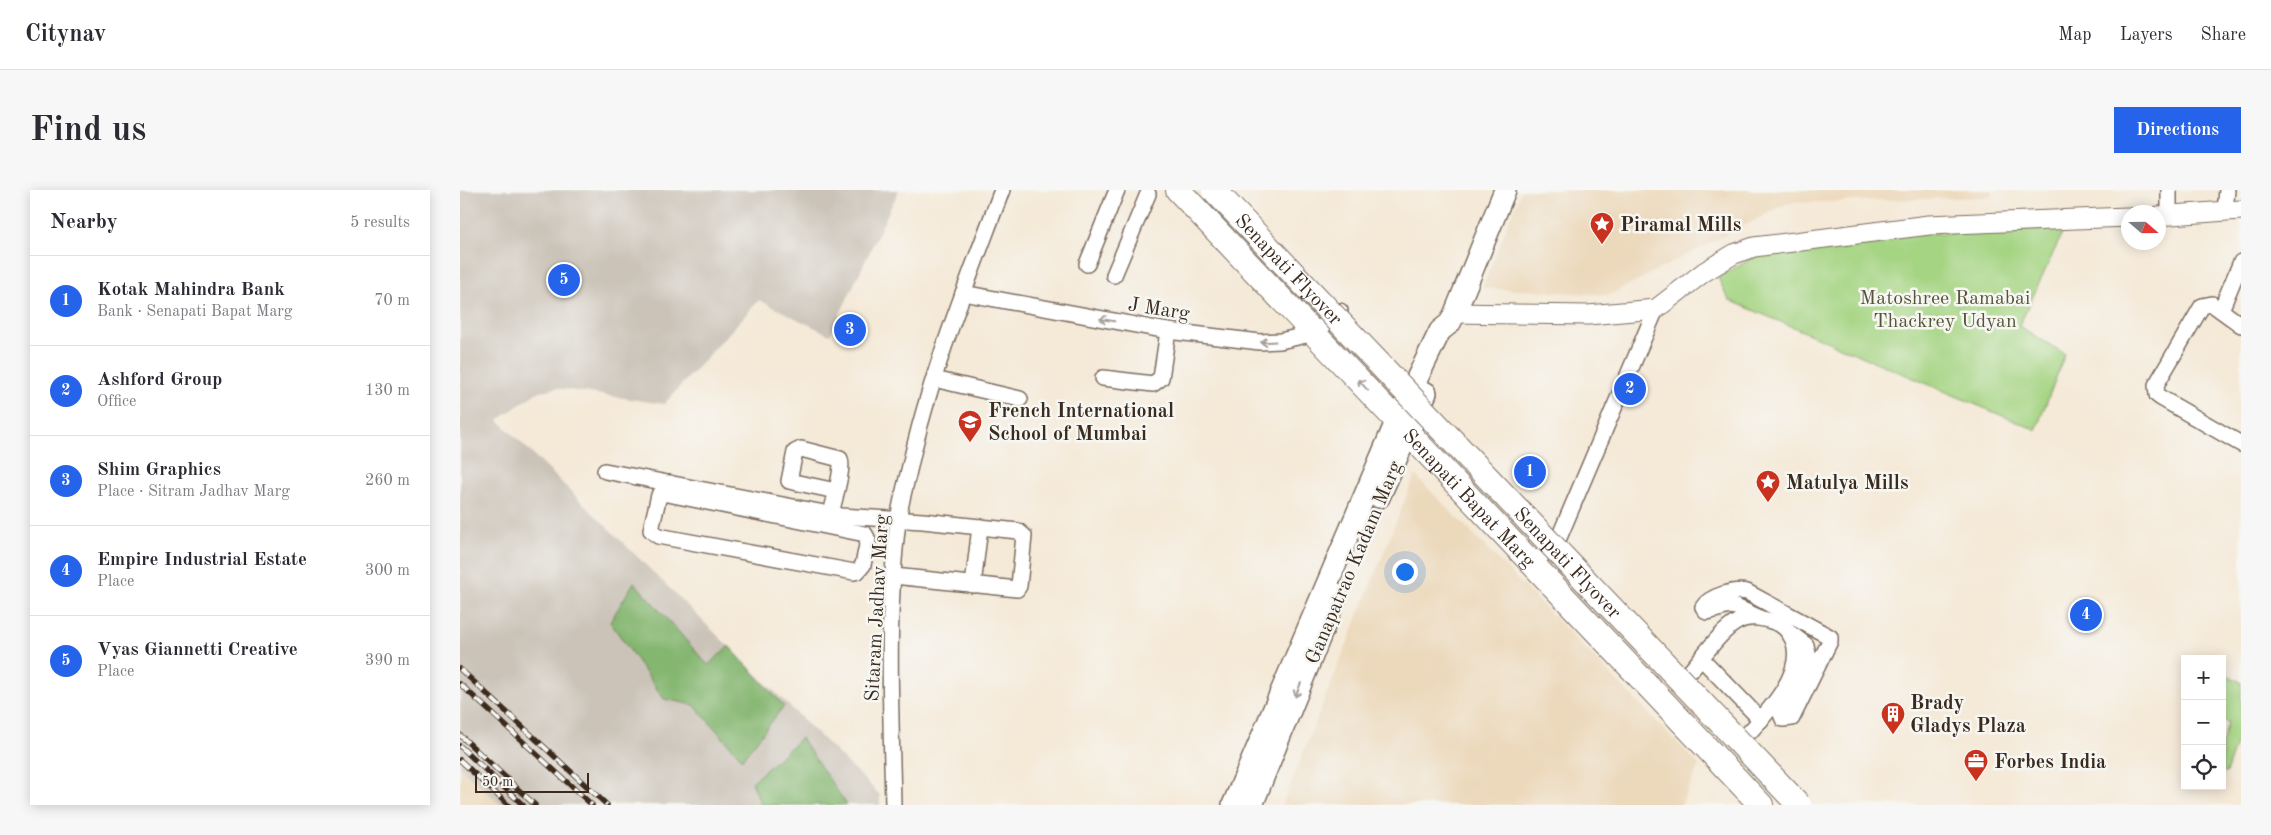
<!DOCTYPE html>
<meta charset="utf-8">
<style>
body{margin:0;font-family:"Old Standard TT",serif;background:#f7f7f7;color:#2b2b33}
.controls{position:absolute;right:15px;bottom:15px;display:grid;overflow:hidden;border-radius:0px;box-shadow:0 2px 12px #0003}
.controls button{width:45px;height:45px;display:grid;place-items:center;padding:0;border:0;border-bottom:1px solid #e1e1e2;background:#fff;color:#2b2b33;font:25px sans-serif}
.compass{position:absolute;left:1661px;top:15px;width:45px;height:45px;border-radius:50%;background:#fff;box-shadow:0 2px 12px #0003;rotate:110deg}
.scale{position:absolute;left:15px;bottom:12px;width:114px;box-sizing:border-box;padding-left:5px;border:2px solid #3b2a1e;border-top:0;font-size:14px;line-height:18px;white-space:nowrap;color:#3b2a1e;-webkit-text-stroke:4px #f6f6f2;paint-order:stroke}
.you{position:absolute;left:944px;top:381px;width:18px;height:18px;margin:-12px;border:4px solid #fff;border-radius:50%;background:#1a73e8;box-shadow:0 0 0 8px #1a73e833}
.badge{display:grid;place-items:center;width:32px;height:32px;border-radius:50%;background:#2563eb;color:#fff;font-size:16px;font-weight:700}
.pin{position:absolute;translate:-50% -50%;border:2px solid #fff;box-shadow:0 1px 5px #0006}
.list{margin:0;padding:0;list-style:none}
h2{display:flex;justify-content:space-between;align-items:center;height:65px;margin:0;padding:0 20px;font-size:21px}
h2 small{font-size:16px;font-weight:400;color:#7c7c81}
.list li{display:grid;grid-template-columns:32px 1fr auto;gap:15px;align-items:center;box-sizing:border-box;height:90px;padding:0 20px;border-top:1px solid #e1e1e2}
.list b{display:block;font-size:19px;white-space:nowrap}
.list p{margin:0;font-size:16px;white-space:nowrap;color:#7c7c81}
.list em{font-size:16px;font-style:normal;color:#7c7c81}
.icon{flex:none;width:28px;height:28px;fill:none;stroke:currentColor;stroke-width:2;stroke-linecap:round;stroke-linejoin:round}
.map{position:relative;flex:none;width:1781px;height:615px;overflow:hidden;border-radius:0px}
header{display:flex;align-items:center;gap:30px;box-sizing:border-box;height:70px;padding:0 25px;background:#fff;border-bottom:1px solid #e1e1e2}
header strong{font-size:24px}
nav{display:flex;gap:28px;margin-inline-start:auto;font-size:18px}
.intro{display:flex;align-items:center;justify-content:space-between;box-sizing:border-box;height:120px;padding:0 30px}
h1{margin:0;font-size:35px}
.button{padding:12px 22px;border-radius:0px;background:#2563eb;color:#fff;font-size:18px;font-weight:700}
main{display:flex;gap:30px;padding:0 30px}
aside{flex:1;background:#fff;border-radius:0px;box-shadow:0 2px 12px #0003}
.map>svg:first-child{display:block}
.built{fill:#ecd8ba}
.industrial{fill:#cbc3b8}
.green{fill:#a5d482;stroke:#707f50}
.forest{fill:#84b670;stroke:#607047}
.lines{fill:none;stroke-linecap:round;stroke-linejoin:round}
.minor-casing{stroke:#7c6d5f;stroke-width:18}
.tertiary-casing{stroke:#7c6d5f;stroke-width:21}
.secondary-casing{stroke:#7c6d5f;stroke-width:24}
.primary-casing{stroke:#7c6d5f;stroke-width:26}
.minor{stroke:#fff;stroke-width:15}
.tertiary{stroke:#fff;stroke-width:19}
.secondary{stroke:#fff;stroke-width:21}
.primary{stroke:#fff;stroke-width:24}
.rail-casing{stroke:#3b2a1e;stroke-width:5.5}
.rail{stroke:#f6f6f2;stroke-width:4;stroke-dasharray:11;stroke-linecap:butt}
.primary-bridge-casing{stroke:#7c6d5f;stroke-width:26;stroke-linecap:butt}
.primary-bridge{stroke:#fff;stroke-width:24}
.oneway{stroke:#a79f9a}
.labels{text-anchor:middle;stroke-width:5;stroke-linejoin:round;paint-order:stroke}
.poi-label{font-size:20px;font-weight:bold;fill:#3b2a1e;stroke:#f6f6f2;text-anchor:start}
.street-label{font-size:20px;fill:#3b2a1e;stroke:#f6f6f2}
.park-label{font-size:20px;fill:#565437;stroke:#f6f6f2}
</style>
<header>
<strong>Citynav</strong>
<nav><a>Map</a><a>Layers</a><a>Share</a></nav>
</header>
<div class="intro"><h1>Find us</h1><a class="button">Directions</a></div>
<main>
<aside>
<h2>Nearby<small>5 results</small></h2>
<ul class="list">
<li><span class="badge">1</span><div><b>Kotak Mahindra Bank</b><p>Bank · Senapati Bapat Marg</p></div><em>70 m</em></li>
<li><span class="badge">2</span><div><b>Ashford Group</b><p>Office</p></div><em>130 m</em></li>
<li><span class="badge">3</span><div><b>Shim Graphics</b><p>Place · Sitram Jadhav Marg</p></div><em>260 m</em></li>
<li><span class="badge">4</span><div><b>Empire Industrial Estate</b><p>Place</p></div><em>300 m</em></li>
<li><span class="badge">5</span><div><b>Vyas Giannetti Creative</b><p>Place</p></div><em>390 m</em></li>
</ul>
</aside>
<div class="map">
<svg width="1781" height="615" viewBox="0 0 1781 615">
<rect width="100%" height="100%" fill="#f6f6f2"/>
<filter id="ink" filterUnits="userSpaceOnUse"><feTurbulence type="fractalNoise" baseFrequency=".02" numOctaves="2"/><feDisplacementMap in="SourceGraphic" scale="10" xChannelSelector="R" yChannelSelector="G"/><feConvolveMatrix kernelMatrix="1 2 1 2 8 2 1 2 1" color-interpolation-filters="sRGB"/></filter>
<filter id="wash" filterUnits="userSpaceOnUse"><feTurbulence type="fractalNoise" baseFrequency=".0096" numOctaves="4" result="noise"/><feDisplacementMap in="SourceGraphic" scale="20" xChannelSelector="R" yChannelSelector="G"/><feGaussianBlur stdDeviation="1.12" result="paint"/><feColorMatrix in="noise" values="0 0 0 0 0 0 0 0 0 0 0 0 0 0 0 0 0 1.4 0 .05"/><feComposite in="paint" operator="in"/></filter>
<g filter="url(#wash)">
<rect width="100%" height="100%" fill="#f5e9d7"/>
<g class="built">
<path d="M 1062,0 L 1533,0 L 1531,7 L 1328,13 L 1149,105 L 1022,98 Z"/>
<path d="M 955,285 L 1239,575 L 1221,615 L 822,615 Z"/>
<path d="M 0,577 L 41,615 L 0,615 Z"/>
</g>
<path class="industrial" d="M 0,0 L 439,0 L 370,145 L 299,110 L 204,214 L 95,198 L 76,203 L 38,230 L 420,605 L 420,615 L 41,615 L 0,577 Z"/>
<g class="green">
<path d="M 1605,38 L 1559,136 L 1605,164 L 1576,240 L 1269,110 L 1258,88 L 1297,65 L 1381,47 Z"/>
<path d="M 1765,484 L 1781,492 L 1781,539 L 1766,583 L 1762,581 L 1762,554 L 1768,532 L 1762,530 L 1762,485 Z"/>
</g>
<g class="forest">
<path d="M 174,392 L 248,475 L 269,456 L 324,516 L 282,569 L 234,515 L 204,509 L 150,432 Z"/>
<path d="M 341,548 L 387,615 L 301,615 L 292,592 Z"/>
</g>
</g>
<g filter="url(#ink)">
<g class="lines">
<defs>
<g id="minor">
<path d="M 1709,0 L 1709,25"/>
<path d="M 1765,21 L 1767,0"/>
<path d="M 627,74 L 657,0"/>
<path d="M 654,85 L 688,4"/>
<path d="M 503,103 L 708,141 L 800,152 L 820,151 L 855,143 L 880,121"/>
<path d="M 1761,120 L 1781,72"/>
<path d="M 1781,135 L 1752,114 L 1742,116 L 1696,195 L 1697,205 L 1701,208 L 1781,254"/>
<path d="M 643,188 L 693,194 L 701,188 L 708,141"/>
<path d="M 474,189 L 560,209"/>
<path d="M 145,281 L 380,326 L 463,331 L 558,341 L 564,346 L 559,396 L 557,399 L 434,386"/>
<path d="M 208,304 L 405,344 L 408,350 L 403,375 L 398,381 L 394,382 L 198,346 L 191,340 L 199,305 L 202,303 L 208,304 L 210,293"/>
<path d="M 371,325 C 373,312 384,280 380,269 L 341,259 L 335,262 L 329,291 L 376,301"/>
<path d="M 1074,373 L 1098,350 L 1196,119"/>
<path d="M 513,395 L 520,337"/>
<path d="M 1298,427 L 1276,417 L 1269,416 L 1247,422 L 1243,417 C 1250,406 1275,399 1287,402 L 1370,447 L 1370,451 L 1332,528 L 1323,529 L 1321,524 L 1348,464 L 1346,455 L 1330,443"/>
<path d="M 1242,469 L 1301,530"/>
<path d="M 1227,485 C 1241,470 1259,442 1277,432 C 1289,425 1302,428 1314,432 C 1323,434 1329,442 1333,450 C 1346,483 1307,523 1286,546"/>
<path d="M 433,615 C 431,521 426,425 438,332 C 440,313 446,294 450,276 C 471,181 508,91 542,0"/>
</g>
<g id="tertiary">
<path d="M 1698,26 L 1781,20"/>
<path d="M 995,123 L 1128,125 L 1196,119 L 1244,82 L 1274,64 L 1294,57 L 1469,35 L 1668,27"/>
</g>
<g id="secondary">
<path d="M 919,307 L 966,203"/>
<path d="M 773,615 L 936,232 L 980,141 L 990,133 L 995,123 L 1045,0"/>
<path d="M 792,615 L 877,404"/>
</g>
<g id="primary">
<path id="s1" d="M 718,0 L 1301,615"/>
</g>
</defs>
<use href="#minor" class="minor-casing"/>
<use href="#tertiary" class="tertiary-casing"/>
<use href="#secondary" class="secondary-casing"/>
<use href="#primary" class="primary-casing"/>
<use href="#minor" class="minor"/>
<use href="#tertiary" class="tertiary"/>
<use href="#secondary" class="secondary"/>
<use href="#primary" class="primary"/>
<defs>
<g id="rail">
<path d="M 0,479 L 147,615"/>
<path d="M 0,494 L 132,615"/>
<path d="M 0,545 L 75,615"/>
<path d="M 0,556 L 63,615"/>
<path d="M 0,570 L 48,615"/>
</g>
</defs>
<use href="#rail" class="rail-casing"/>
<use href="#rail" class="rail"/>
<defs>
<g id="primary-bridge">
<path id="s2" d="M 754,0 L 1339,615"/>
</g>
</defs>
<use href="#primary-bridge" class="primary-bridge-casing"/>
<use href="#primary-bridge" class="primary-bridge"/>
</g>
<defs><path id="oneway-shaft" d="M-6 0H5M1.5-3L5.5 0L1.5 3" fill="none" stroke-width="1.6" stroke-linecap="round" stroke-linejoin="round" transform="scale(1.25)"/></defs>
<g class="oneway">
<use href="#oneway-shaft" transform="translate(647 130) rotate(-170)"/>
<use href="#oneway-shaft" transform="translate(808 152) rotate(177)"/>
<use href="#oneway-shaft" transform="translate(903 195) rotate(-132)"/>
<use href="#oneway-shaft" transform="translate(838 500) rotate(112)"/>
</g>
</g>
<defs>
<symbol id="sight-pin" viewBox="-11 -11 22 30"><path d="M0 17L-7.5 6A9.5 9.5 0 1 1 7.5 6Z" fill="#c8321e" stroke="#f6f6f2"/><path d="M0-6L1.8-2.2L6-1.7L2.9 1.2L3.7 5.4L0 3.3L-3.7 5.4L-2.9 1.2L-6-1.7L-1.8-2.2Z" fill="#fff"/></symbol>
<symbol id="school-pin" viewBox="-11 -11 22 30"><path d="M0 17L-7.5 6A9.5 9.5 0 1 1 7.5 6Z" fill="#c8321e" stroke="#f6f6f2"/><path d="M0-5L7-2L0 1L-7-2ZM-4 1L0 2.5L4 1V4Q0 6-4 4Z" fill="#fff"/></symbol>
<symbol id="building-pin" viewBox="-11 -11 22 30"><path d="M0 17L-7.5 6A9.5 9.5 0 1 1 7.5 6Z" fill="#c8321e" stroke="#f6f6f2"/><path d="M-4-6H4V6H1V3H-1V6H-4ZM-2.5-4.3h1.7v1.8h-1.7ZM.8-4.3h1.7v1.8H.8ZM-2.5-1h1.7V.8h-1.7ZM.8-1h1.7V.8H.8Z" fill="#fff"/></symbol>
<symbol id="office-pin" viewBox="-11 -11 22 30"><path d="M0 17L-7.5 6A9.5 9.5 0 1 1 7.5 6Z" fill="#c8321e" stroke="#f6f6f2"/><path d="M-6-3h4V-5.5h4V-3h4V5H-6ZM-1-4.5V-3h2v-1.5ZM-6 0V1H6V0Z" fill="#fff"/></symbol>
</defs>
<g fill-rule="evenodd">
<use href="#sight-pin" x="1128" y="20" width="28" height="38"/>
<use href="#school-pin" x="496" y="218" width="28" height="38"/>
<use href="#sight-pin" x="1294" y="278" width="28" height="38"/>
<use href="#building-pin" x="1419" y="510" width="28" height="38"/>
<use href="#office-pin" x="1502" y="557" width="28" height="38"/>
</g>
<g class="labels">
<g class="poi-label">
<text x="1160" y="41">Piramal Mills</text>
<text x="528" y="227">French International<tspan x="528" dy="23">School of Mumbai</tspan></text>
<text x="1326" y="299">Matulya Mills</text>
<text x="1450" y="519">Brady<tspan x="1450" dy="23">Gladys Plaza</tspan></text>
<text x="1534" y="578">Forbes India</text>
</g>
<g class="street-label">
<text dy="7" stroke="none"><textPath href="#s2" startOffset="109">Senapati Flyover</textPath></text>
<text transform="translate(699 118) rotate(9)" y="7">J Marg</text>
<text dy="7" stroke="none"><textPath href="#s1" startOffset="424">Senapati Bapat Marg</textPath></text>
<text transform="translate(893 372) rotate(-67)" y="7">Ganapatrao Kadam Marg</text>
<text dy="7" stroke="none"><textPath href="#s2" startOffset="514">Senapati Flyover</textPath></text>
<text transform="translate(416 418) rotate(-87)" y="7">Sitaram Jadhav Marg</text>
</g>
<g class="park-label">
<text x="1485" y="114">Matoshree Ramabai<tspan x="1485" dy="23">Thackrey Udyan</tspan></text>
</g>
</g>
</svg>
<div class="controls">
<button>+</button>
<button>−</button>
<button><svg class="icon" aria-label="locate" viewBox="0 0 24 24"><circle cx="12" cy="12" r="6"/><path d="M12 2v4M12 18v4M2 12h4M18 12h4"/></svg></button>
</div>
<svg class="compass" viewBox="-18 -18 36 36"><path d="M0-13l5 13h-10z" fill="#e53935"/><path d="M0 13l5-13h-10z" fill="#7c7c81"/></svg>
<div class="scale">50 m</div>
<div class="you"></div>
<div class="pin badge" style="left:1070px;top:282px">1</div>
<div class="pin badge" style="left:1170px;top:199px">2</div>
<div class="pin badge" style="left:390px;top:140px">3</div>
<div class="pin badge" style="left:1626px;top:425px">4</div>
<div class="pin badge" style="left:104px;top:90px">5</div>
</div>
</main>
